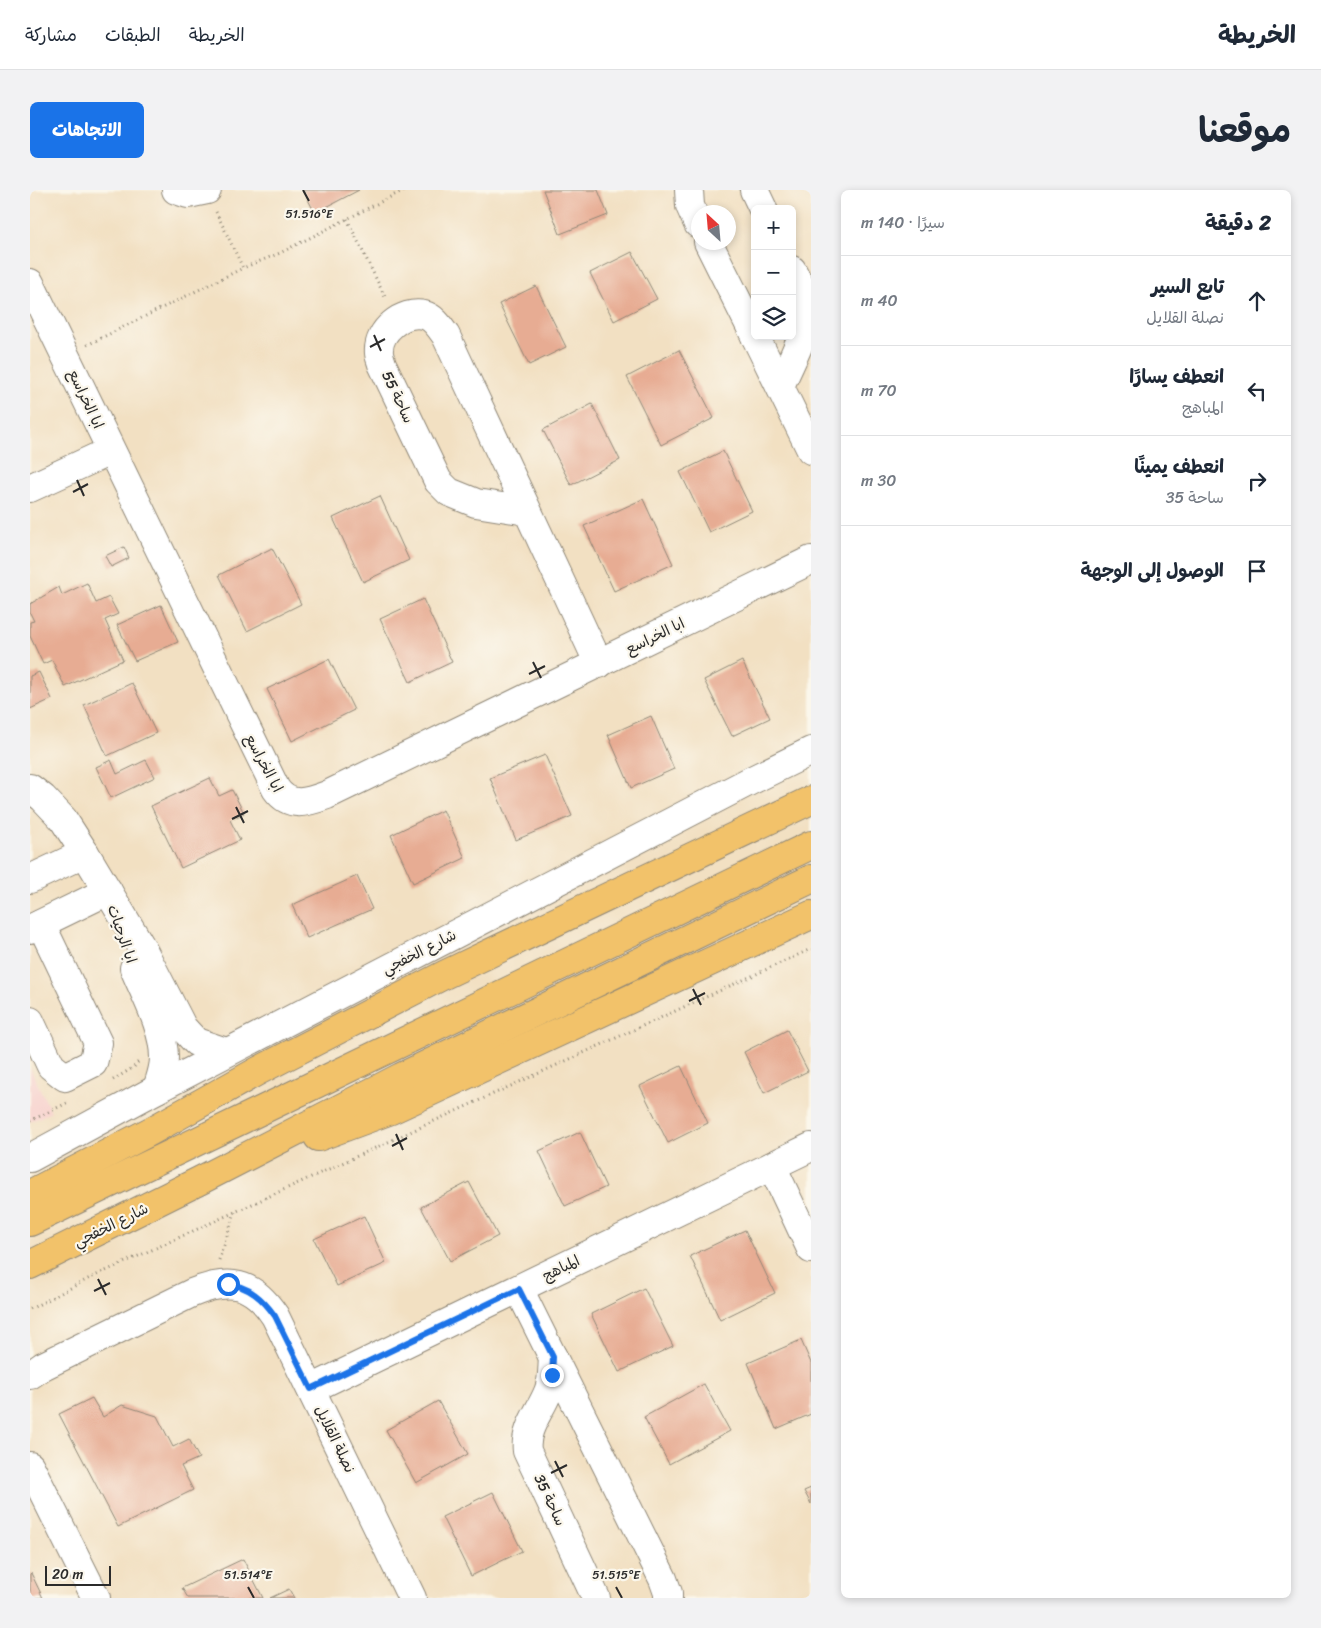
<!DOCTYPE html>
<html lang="ar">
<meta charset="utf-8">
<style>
body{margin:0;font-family:Sriracha,"Playpen Sans Arabic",sans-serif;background:#f2f2f3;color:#1f2937;direction:rtl}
.controls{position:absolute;right:15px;top:15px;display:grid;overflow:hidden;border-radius:8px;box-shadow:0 2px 8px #0003}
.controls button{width:45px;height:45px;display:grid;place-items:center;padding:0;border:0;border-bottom:1px solid #e0e1e3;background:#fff;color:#1f2937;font:25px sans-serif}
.compass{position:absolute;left:661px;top:15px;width:45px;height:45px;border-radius:50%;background:#fff;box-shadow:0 2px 8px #0003;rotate:334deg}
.scale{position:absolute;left:15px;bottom:12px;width:66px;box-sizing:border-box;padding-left:5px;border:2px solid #2b2b2b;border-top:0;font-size:14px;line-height:18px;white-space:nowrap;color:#2b2b2b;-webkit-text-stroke:4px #fbf7ec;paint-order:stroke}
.stop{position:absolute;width:15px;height:15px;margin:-11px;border:4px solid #1a73e8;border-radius:50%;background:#fff}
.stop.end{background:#1a73e8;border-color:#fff;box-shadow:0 1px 5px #0008}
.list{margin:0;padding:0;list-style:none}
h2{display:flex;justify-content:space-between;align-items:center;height:65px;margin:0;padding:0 20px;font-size:21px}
h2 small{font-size:16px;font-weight:400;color:#747a83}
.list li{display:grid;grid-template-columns:32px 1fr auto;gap:15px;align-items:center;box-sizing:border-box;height:90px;padding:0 20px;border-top:1px solid #e0e1e3}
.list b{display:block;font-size:19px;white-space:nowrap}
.list p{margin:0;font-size:16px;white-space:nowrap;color:#747a83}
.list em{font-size:16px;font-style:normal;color:#747a83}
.icon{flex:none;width:28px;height:28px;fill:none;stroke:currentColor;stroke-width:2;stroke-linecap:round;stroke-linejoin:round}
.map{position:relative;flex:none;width:781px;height:1408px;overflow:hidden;direction:ltr;border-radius:8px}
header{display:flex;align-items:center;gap:30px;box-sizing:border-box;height:70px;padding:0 25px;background:#fff;border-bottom:1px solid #e0e1e3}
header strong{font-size:24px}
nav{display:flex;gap:28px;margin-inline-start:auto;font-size:18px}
.intro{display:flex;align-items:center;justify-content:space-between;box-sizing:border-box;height:120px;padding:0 30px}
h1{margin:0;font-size:35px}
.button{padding:12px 22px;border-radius:8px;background:#1a73e8;color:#fff;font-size:18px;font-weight:700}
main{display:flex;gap:30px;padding:0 30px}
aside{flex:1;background:#fff;border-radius:8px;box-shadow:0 2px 8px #0003}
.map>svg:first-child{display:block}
.built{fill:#f7d0cc}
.building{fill:#e7ac93}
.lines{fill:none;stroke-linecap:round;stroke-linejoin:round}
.minor-casing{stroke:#8e8676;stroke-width:30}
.highway-casing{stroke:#8e8676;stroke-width:30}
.path{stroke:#8e8676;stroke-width:3;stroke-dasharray:1 4;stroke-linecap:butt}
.minor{stroke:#fff;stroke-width:28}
.highway{stroke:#f2c26a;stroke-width:28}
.route{stroke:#1a73e8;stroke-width:6}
.ticks{fill:none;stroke:#2b2b2b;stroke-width:2}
.labels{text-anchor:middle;stroke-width:4.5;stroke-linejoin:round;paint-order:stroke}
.street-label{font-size:15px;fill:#2b2b2b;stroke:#fbf7ec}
.ticks-label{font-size:12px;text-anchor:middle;fill:#2b2b2b;stroke:#fbf7ec;stroke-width:4.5;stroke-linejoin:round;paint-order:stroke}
</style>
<header>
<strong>الخريطة</strong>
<nav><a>الخريطة</a><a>الطبقات</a><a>مشاركة</a></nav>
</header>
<div class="intro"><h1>موقعنا</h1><a class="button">الاتجاهات</a></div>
<main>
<aside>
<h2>2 دقيقة<small>سيرًا · 140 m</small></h2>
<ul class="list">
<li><svg class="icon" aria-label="ahead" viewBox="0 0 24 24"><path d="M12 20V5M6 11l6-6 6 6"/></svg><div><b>تابع السير</b><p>نصلة القلايل</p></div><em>40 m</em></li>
<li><svg class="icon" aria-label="left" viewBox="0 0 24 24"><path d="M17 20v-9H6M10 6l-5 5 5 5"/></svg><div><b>انعطف يسارًا</b><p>المباهج</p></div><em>70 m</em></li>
<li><svg class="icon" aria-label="right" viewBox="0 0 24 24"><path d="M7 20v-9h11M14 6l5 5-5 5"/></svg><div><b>انعطف يمينًا</b><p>ساحة 35</p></div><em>30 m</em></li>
<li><svg class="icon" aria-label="arrive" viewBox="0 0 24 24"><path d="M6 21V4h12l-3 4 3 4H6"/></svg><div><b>الوصول إلى الوجهة</b></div></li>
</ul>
</aside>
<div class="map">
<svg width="781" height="1408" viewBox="0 0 781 1408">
<rect width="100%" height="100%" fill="#fbf7ec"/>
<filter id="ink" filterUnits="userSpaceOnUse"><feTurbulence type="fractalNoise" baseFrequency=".02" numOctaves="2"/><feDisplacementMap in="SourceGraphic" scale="10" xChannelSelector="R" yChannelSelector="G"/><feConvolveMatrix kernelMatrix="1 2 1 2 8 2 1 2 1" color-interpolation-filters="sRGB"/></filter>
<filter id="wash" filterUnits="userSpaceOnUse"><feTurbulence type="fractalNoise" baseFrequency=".0096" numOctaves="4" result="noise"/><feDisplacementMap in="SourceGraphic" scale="20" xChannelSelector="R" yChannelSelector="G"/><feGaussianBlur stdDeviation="1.12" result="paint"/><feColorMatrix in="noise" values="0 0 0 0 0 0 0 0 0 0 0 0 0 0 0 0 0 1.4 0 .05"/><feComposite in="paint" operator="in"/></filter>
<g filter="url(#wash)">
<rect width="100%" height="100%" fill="#f2e0c2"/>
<path class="built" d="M 0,878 L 21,922 L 0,932 Z"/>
<g id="blocks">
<g class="building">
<path d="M 273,0 L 329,0 L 285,23 Z"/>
<path d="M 513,0 L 568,0 L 578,25 L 530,44 Z"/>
<path d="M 602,62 L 627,109 L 584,131 L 560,83 Z"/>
<path d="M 506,96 L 536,157 L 499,175 L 469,114 Z"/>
<path d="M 649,160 L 684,228 L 631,255 L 597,187 Z"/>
<path d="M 562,214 L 590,270 L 541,295 L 513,240 Z"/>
<path d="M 693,261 L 722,321 L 679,342 L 650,282 Z"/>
<path d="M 350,306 L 379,370 L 333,392 L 303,328 Z"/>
<path d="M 613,309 L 643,374 L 584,401 L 554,336 Z"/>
<path d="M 94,357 L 99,368 L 81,377 L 75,366 Z"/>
<path d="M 242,358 L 271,414 L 217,441 L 189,385 Z"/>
<path d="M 57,393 L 66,413 L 79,407 L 88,424 L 75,430 L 93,470 L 35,497 L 22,470 L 13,474 L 0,446 L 0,432 L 4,431 L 0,423 L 0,414 L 29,397 L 32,405 Z"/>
<path d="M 393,409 L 422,472 L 380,492 L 350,429 Z"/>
<path d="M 131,415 L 148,452 L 105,471 L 87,435 Z"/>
<path d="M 299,469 L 324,520 L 262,551 L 237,499 Z"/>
<path d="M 712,471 L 740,528 L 702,546 L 674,490 Z"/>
<path d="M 9,482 L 22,509 L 0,519 L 0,486 Z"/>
<path d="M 102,493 L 126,543 L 77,566 L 54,515 Z"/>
<path d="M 621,526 L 644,579 L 601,598 L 578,545 Z"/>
<path d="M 515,565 L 542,626 L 486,650 L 460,588 Z"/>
<path d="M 81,570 L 87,584 L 116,570 L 125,587 L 81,608 L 66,577 Z"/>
<path d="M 180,588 L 189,606 L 202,600 L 214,623 L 200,630 L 210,650 L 151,678 L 121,616 Z"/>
<path d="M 413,620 L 435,668 L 383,693 L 361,645 Z"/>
<path d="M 327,686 L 342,719 L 277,748 L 262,715 Z"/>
<path d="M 757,840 L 778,881 L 734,903 L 714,862 Z"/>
<path d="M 651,876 L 678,933 L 638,953 L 610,896 Z"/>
<path d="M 550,942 L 576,997 L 535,1016 L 509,961 Z"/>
<path d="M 439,992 L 468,1046 L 420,1071 L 391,1017 Z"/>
<path d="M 334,1026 L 356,1073 L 307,1096 L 284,1049 Z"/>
<path d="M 715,1040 L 745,1103 L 690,1130 L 660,1066 Z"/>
<path d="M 614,1098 L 643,1156 L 589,1182 L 561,1124 Z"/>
<path d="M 771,1150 L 781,1173 L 781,1224 L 746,1239 L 718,1173 Z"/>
<path d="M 674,1194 L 700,1241 L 639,1274 L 614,1227 Z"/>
<path d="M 62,1208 L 73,1227 L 92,1215 L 127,1226 L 143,1257 L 159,1249 L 169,1268 L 151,1276 L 163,1300 L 88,1337 L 29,1224 Z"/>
<path d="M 408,1211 L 438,1264 L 386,1293 L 356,1240 Z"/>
<path d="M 781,1298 L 781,1314 L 774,1301 Z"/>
<path d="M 463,1302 L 492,1361 L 441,1386 L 412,1327 Z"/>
<path d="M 213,1369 L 233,1408 L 158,1408 L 152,1398 Z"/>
<path d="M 1,1383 L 13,1408 L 0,1408 L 0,1384 Z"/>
<path d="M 259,1399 L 264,1408 L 240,1408 Z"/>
</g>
</g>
</g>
<g filter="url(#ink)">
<use href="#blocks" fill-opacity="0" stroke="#8e8676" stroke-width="1"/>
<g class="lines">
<defs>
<g id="minor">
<path d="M 146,0 L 158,4 L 177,0"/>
<path d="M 659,0 L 660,16 L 668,34"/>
<path d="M 724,0 L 733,19"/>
<path d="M 678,52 L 725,146"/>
<path d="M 0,93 L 246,599 C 260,619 278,612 297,605 L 781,370"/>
<path d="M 725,146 L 781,260"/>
<path d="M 750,196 C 758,178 779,138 778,120 C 777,106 768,92 762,80"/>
<path d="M 0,298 L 80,261"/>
<path d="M 497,321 L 446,313 L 419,302 L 408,291 L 352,174 C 351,170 349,166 349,163 C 347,141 373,120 394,125 C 404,127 411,139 416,146 L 569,474"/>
<path d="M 0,598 L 13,608 L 33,629 L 55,663 L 112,758 L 153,838 L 166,852 L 196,862"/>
<path d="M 0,689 L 55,663"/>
<path d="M 0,739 L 78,701"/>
<path d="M 104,778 C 115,805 134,838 134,868 C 134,879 130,889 127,899"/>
<path d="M 0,831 L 21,876 L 35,887 L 63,873 L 68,853 L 11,734"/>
<path d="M 0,968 L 127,899 L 720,591 L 781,561"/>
<path d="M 742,976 L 781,1059"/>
<path d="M 489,1099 L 633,1389 L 638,1403 L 638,1408"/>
<path d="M 523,1167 C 522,1179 523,1191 518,1202 C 510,1222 494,1239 497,1261 L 566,1408"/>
<path d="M 0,1185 L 13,1176 L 162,1103 C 199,1088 222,1091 245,1126 L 382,1408"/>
<path d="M 281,1199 L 781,957"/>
<path d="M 0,1276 L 66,1408"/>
</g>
<g id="highway">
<path d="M 288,947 L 361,920 L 781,725"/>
<path d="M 0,1004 L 121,941 L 228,881 L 414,785 L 781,610"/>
<path d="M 0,1032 L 781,655"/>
<path d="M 0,1075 L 169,991 L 371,887 L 781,689"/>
</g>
</defs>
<use href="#minor" class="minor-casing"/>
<use href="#highway" class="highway-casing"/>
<g class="path">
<path d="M 186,22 L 213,78 L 250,63 L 374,0"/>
<path d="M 317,29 L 356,109"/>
<path d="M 57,155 L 213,78"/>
<path d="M 83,890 L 104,877 L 108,872"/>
<path d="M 0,931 L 39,912"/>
<path d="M 189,1070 L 205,1022"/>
<path d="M 0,1119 L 58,1089 L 781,759"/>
</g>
<use href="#minor" class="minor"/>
<use href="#highway" class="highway"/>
</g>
</g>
<g class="lines" filter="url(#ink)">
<path class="route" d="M 198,1094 C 219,1096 233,1109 245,1126 L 281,1199 L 489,1099 L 523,1167 L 522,1185"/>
</g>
<path class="ticks" d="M 273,0 L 279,11M 344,145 L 351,161M 340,157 L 355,149M 47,290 L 54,306M 43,302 L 58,294M 503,472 L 511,488M 499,484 L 515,476M 206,617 L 214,633M 202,629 L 218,621M 663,799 L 671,815M 659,811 L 675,803M 366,944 L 373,960M 362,956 L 377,948M 68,1089 L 76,1105M 64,1101 L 80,1093M 525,1271 L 533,1287M 521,1283 L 537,1275M 218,1397 L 224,1408M 586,1397 L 592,1408"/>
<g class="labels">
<g class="street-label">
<text transform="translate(368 207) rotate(65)" y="5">ساحة 55</text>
<text transform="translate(56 209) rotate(65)" y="5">ابا الخراسع</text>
<text transform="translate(625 446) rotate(-26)" y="5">ابا الخراسع</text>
<text transform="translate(234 573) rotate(62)" y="5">ابا الخراسع</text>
<text transform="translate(92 744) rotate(71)" y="5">ابا الرحيات</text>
<text transform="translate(389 762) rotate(-27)" y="5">شارع الخفجي</text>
<text transform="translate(81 1035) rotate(-26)" y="5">شارع الخفجي</text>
<text transform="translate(531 1078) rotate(-26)" y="5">المباهج</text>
<text transform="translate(305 1249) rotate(64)" y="5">نصلة القلايل</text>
<text transform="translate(520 1310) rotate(65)" y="5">ساحة 35</text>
</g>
</g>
<g class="ticks-label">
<text x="279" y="28">51.516°E</text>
<text x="218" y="1389">51.514°E</text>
<text x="586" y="1389">51.515°E</text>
</g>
</svg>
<div class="controls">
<button>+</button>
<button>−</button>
<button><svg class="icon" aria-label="layers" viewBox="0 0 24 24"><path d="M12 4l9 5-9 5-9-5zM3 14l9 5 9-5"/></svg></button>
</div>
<svg class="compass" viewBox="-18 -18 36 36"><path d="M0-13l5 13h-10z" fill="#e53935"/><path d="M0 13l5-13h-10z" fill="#747a83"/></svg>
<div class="scale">20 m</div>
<div class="stop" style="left:198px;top:1094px"></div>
<div class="stop end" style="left:522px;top:1185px"></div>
</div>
</main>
